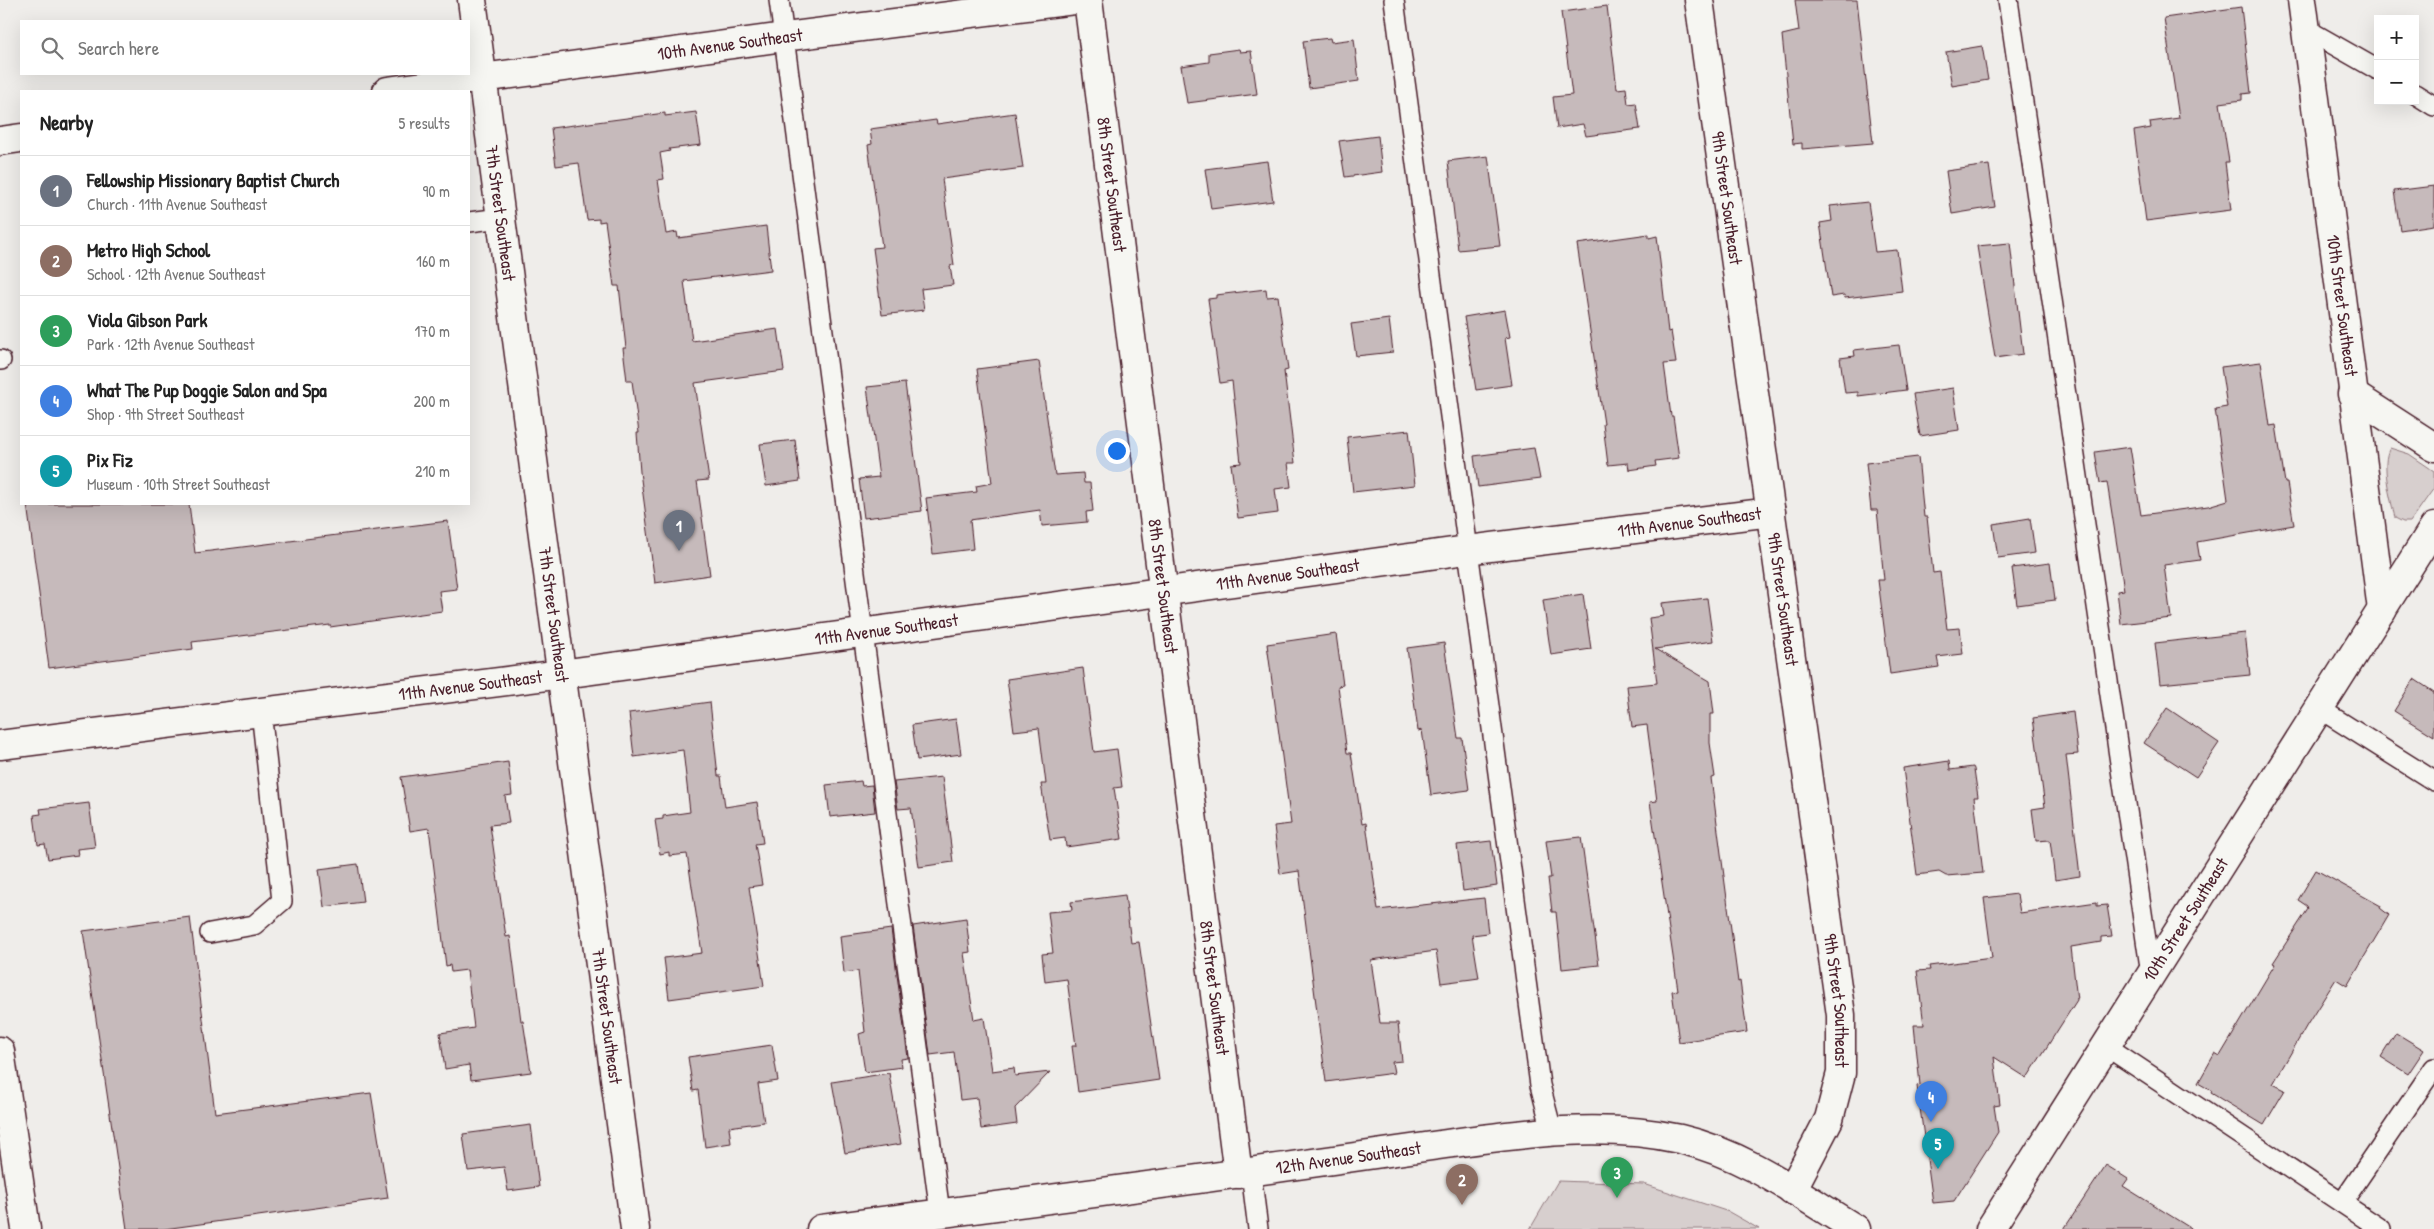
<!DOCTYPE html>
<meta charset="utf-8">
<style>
body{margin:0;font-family:"Patrick Hand",sans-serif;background:#f6f6f6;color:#222}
.controls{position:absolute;right:15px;top:15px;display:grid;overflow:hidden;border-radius:0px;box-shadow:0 5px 20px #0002}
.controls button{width:45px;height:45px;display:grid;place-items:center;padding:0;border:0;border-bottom:1px solid #e0e0e0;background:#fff;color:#222;font:25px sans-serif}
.you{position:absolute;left:1116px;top:450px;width:18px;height:18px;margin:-12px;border:4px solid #fff;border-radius:50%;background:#1a73e8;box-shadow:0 0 0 8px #1a73e833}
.badge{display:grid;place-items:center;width:32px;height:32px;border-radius:50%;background:#d93025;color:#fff;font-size:16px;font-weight:700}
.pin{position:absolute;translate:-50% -41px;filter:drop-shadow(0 1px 2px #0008)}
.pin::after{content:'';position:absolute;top:26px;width:18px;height:15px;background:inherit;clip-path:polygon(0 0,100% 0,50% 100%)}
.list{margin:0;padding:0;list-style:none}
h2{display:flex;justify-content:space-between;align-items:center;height:65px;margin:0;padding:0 20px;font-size:21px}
h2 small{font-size:16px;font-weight:400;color:#767676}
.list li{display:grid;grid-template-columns:32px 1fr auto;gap:15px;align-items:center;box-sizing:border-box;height:70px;padding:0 20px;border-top:1px solid #e0e0e0}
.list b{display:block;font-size:19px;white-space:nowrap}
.list p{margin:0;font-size:16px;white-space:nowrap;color:#767676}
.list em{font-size:16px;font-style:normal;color:#767676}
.icon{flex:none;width:28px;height:28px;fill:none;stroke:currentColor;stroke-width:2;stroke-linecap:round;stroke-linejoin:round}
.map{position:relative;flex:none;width:2434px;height:1229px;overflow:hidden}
.search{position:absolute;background:#fff;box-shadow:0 5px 20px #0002;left:20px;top:20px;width:450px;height:55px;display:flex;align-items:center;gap:12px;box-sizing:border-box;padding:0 18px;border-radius:0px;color:#767676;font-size:19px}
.panel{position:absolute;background:#fff;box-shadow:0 5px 20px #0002;left:20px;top:90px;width:450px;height:415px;border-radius:0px}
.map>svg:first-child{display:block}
.green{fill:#d7cfce;stroke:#90777c}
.building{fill:#c6babb;stroke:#4a1f2b}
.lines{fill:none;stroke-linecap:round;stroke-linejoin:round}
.service-casing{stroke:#4a1f2b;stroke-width:22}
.minor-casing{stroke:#4a1f2b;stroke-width:31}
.secondary-casing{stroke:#4a1f2b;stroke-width:31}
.service{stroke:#f6f6f2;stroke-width:19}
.minor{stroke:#f6f6f2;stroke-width:28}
.secondary{stroke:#f6f6f2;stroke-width:28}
.labels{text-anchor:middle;stroke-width:4.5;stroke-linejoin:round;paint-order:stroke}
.street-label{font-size:18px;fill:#4a1f2b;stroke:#f6f6f2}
</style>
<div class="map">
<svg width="2434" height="1229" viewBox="0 0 2434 1229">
<rect width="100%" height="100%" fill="#efedea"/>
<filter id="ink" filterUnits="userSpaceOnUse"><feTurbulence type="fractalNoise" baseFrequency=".02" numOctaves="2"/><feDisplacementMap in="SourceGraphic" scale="10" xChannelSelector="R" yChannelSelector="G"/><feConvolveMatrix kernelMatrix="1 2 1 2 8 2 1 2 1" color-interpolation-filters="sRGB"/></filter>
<g filter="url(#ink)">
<g class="green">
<path d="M 2390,448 L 2409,454 L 2434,471 L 2434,488 L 2410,522 L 2403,522 L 2395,518 C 2391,500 2380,463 2390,448 Z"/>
<path d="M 1558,1181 L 1644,1184 L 1729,1212 L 1759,1229 L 1530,1229 Z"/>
</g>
<g class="building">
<path d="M 1795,0 L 1857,0 L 1873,143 L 1802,149 L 1802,143 L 1793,144 L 1782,35 L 1799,31 Z"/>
<path d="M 1607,6 L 1617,89 L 1626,88 L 1628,104 L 1636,103 L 1640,129 L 1586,136 L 1583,124 L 1557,128 L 1553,97 L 1572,95 L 1561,12 Z"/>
<path d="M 2241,7 L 2251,93 L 2242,94 L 2242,100 L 2220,103 L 2229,162 L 2225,162 L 2231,210 L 2146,221 L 2134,131 L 2151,128 L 2150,122 L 2179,118 L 2164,18 Z"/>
<path d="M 1330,38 L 1331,42 L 1354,39 L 1359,81 L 1309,88 L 1303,41 Z"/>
<path d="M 1982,46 L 1988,80 L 1952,86 L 1946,52 Z"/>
<path d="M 1239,49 L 1240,52 L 1251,51 L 1257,94 L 1187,103 L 1181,66 L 1209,62 L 1209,53 Z"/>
<path d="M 696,112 L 701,145 L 669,149 L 670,151 L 660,153 L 664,179 L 658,180 L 666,234 L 677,232 L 678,238 L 766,226 L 771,270 L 684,281 L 692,341 L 778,329 L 784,371 L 695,383 L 709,480 L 697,481 L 710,575 L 655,583 L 640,472 L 637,433 L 639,433 L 632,381 L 627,381 L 623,348 L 626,348 L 619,286 L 614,286 L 605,221 L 599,222 L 599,219 L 587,220 L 579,163 L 556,166 L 551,128 L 665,113 L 665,116 Z"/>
<path d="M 1015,113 L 1023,168 L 942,179 L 954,265 L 950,266 L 953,285 L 921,289 L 924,310 L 882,315 L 873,248 L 882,247 L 868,145 L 872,144 L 870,129 L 936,120 L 937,124 Z"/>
<path d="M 1378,136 L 1382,172 L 1345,177 L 1339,141 Z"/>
<path d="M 1488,156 L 1500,246 L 1458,250 L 1448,161 Z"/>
<path d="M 1267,161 L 1273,201 L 1211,209 L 1205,169 Z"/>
<path d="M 1989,165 L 1995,207 L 1952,214 L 1946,171 Z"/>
<path d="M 2434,186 L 2434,225 L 2400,230 L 2394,191 Z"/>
<path d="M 1868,202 L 1875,252 L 1897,250 L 1902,291 L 1845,298 L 1844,295 L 1831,297 L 1820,223 L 1832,221 L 1830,206 Z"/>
<path d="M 1649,234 L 1649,238 L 1657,236 L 1668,332 L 1671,331 L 1676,363 L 1664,364 L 1671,416 L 1673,416 L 1679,458 L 1655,461 L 1656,466 L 1629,470 L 1628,463 L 1608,465 L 1603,424 L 1604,424 L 1577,244 Z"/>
<path d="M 2010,243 L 2023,354 L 1995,358 L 1977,246 Z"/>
<path d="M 1266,289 L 1267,297 L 1278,296 L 1288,370 L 1284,371 L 1295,463 L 1288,463 L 1291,487 L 1275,489 L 1278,513 L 1238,518 L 1231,464 L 1241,463 L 1232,381 L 1220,383 L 1208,299 L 1216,298 L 1216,295 Z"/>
<path d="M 1505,310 L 1510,337 L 1505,338 L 1512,385 L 1476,390 L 1464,317 Z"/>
<path d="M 1389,319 L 1393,352 L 1356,356 L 1351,324 Z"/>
<path d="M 1899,345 L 1906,390 L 1858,396 L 1858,392 L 1845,393 L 1840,358 L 1855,356 L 1854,350 Z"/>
<path d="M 1039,361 L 1055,475 L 1083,473 L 1084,483 L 1090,483 L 1093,511 L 1086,512 L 1087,522 L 1042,526 L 1040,510 L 970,520 L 973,549 L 933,554 L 926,498 L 977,492 L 976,486 L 992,483 L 977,369 Z"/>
<path d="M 2261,362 L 2270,426 L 2276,425 L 2285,483 L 2287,483 L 2294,525 L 2197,542 L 2200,560 L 2164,565 L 2171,618 L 2121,624 L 2117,591 L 2124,590 L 2107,482 L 2100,483 L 2095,452 L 2130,447 L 2141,515 L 2208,506 L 2228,500 L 2215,409 L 2227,407 L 2221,367 Z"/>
<path d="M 905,383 L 922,511 L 864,518 L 859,479 L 879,477 L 867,387 Z"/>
<path d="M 1953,388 L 1959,430 L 1920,436 L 1913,394 Z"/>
<path d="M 1409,430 L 1415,485 L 1353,492 L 1347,437 Z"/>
<path d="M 795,440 L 800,481 L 766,486 L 760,444 Z"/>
<path d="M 1534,448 L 1540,479 L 1478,487 L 1474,456 Z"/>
<path d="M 1918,457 L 1924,517 L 1927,517 L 1933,573 L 1940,572 L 1947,629 L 1960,628 L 1963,654 L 1937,657 L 1939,667 L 1890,674 L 1878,580 L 1884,580 L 1877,510 L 1871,510 L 1866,463 Z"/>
<path d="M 27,504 L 189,504 L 195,553 L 448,521 L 457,589 L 439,591 L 442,611 L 330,627 L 330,625 L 192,642 L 193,649 L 49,668 Z"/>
<path d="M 2030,518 L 2035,553 L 1998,558 L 1993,524 Z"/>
<path d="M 2050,563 L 2055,600 L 2017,605 L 2012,568 Z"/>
<path d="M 1583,594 L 1591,649 L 1551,655 L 1543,600 Z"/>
<path d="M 1707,598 L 1713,641 L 1655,649 L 1710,681 L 1714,714 L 1710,714 L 1710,743 L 1715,777 L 1711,778 L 1738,982 L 1740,981 L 1747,1032 L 1679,1042 L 1672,991 L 1678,990 L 1650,802 L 1657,801 L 1647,725 L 1632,727 L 1627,686 L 1657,683 L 1649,618 L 1664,616 L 1662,603 Z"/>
<path d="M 2245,633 L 2250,675 L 2160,684 L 2155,643 Z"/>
<path d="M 1336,634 L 1343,685 L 1338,686 L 1347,753 L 1351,753 L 1362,824 L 1366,823 L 1378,910 L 1484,898 L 1488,933 L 1472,935 L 1479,978 L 1472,979 L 1441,983 L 1436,951 L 1371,960 L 1380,1023 L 1398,1023 L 1402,1061 L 1392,1062 L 1394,1073 L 1326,1082 L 1299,871 L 1280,874 L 1274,826 L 1291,824 L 1267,644 Z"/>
<path d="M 1444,643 L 1458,738 L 1462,738 L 1469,790 L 1431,795 L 1422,730 L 1418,731 L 1407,648 Z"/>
<path d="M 1083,668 L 1094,752 L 1117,749 L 1122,787 L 1114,788 L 1122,839 L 1066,847 L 1065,838 L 1050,840 L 1041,784 L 1046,784 L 1039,728 L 1014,731 L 1007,679 Z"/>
<path d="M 2414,679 L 2434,692 L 2434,736 L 2394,711 Z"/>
<path d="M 710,702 L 718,776 L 721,776 L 725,807 L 757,802 L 763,843 L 755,844 L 762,885 L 749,887 L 764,986 L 669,999 L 664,958 L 702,953 L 687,854 L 669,856 L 669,852 L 660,854 L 655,820 L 663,819 L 663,816 L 690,812 L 683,750 L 634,757 L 629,713 Z"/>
<path d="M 2167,708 L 2219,743 L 2196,777 L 2144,743 Z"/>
<path d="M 2073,712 L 2078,754 L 2066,755 L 2080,876 L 2055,880 L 2050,840 L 2036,841 L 2032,809 L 2045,807 L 2033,718 Z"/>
<path d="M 956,719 L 961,754 L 917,760 L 912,725 Z"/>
<path d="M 1949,761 L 1950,770 L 1973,767 L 1974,769 L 1978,797 L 1974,797 L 1983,873 L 1946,876 L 1939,872 L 1917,875 L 1903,768 Z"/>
<path d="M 508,762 L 512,795 L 505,796 L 509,823 L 490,825 L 506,937 L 510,936 L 521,1021 L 523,1021 L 531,1072 L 471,1080 L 469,1065 L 445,1069 L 440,1033 L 474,1028 L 467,970 L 451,972 L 450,965 L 446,966 L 429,828 L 410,831 L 401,777 Z"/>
<path d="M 942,777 L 953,862 L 919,867 L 911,808 L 898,809 L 894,782 Z"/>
<path d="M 861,781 L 862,786 L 872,785 L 875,812 L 830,817 L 826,785 Z"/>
<path d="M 89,803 L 95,847 L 77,849 L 78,855 L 48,859 L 45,844 L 38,845 L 34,815 L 41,814 L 40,809 Z"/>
<path d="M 1581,837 L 1599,965 L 1562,969 L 1556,912 L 1552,912 L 1548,878 L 1551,878 L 1546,841 Z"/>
<path d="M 1491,841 L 1497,886 L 1463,891 L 1457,845 Z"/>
<path d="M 358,864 L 363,902 L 324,907 L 319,869 Z"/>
<path d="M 2316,870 L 2381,906 L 2380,908 L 2389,915 L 2347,986 L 2336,979 L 2307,1025 L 2273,1084 L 2285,1090 L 2264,1125 L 2211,1093 L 2212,1091 L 2198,1083 L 2215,1053 L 2220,1056 L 2275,964 L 2273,963 L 2308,909 L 2307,906 L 2298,900 Z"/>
<path d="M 2017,894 L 2020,913 L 2097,902 L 2097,906 L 2107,905 L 2112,936 L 2101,937 L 2101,942 L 2071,947 L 2077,1000 L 2027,1078 L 1994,1057 L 2000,1105 L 1994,1106 L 1998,1132 L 1954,1201 L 1933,1203 L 1917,1086 L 1920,1085 L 1914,1025 L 1924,1025 L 1917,971 L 1930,970 L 1929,966 L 1992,958 L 1984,898 Z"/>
<path d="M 1125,895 L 1131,943 L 1139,942 L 1159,1080 L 1078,1092 L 1072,1046 L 1076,1046 L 1067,979 L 1045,982 L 1042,954 L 1053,953 L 1048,912 L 1072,910 L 1071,902 Z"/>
<path d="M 190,917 L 215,1113 L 371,1093 L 388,1198 L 164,1229 L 127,1229 L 83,931 Z"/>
<path d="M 966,918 L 970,952 L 964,953 L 974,1020 L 984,1018 L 992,1071 L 1014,1068 L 1015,1076 L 1050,1072 L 1015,1108 L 1017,1124 L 981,1129 L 977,1098 L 960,1100 L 954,1052 L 930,1055 L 913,926 Z"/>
<path d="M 891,929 L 908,1058 L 901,1059 L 902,1067 L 865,1072 L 859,1034 L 865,1032 L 858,971 L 844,973 L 840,936 Z"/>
<path d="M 2396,1033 L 2424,1050 L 2408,1074 L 2381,1057 Z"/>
<path d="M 772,1045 L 778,1081 L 758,1084 L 764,1122 L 729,1127 L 731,1143 L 705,1147 L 698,1090 L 693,1091 L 688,1057 Z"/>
<path d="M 889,1073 L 901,1144 L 845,1153 L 832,1082 Z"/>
<path d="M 531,1125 L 539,1187 L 508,1191 L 504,1167 L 468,1171 L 463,1134 Z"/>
<path d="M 2106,1165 L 2128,1179 L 2123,1186 L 2192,1229 L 2064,1229 Z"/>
</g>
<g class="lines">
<defs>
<g id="service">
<path d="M 779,0 L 940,1213"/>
<path d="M 1394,0 L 1540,1085 L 1552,1131"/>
<path d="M 2008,0 L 2151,974"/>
<path d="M 2306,29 L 2378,70"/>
<path d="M 2415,94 L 2434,106"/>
<path d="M 469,222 L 501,218"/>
<path d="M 0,360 L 1,360"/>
<path d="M 2320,709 L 2434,781"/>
<path d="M 210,933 L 254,925 L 282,901 L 261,711"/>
<path d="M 2106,1046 L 2381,1229"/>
<path d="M 1251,1172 L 1258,1229"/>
<path d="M 2342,1203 L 2434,1068"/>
</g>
<g id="minor">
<path id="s1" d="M 1699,0 L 1841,1015 L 1841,1073 L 1829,1119 L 1792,1190"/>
<path id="s2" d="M 2302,0 L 2382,610"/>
<path id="s3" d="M 387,91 L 784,37 L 1074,0"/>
<path d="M 0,141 L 21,138"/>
<path d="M 2352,394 L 2434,447"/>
<path id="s4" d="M 0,745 L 562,674 L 1467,550 L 1771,512"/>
<path d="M 0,1051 L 26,1229"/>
<path id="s5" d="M 1990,1229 L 2434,527"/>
</g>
<g id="secondary">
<path id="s6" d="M 472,0 L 635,1229"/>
<path id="s7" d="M 1088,0 L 1238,1174"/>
<path id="s8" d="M 821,1229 C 980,1208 1139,1188 1298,1165 C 1348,1158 1397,1151 1446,1144 C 1524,1133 1603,1122 1680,1139 C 1745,1154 1800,1195 1856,1229"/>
</g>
</defs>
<use href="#service" class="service-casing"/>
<use href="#minor" class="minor-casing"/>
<use href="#secondary" class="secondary-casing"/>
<use href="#service" class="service"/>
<use href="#minor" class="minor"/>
<use href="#secondary" class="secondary"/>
</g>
</g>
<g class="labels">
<g class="street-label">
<text dy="6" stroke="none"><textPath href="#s3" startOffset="346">10th Avenue Southeast</textPath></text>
<text dy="6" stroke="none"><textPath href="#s7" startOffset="186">8th Street Southeast</textPath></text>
<text dy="6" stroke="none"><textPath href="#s1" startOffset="200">9th Street Southeast</textPath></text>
<text dy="6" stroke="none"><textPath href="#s6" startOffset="215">7th Street Southeast</textPath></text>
<text dy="6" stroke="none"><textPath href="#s2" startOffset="308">10th Street Southeast</textPath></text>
<text dy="6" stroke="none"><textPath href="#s4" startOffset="1704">11th Avenue Southeast</textPath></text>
<text dy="6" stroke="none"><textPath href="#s4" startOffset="1299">11th Avenue Southeast</textPath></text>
<text dy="6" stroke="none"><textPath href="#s7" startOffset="591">8th Street Southeast</textPath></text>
<text dy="6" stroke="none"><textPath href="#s1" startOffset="605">9th Street Southeast</textPath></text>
<text dy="6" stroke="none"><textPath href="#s6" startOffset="620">7th Street Southeast</textPath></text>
<text dy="6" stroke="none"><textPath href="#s4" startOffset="894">11th Avenue Southeast</textPath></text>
<text dy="6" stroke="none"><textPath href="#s4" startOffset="474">11th Avenue Southeast</textPath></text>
<text dy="6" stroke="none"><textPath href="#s5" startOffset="366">10th Street Southeast</textPath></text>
<text dy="6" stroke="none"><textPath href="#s7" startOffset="996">8th Street Southeast</textPath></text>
<text dy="6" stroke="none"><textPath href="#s1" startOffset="1010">9th Street Southeast</textPath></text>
<text dy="6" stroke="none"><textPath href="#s6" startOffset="1025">7th Street Southeast</textPath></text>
<text dy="6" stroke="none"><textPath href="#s8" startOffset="532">12th Avenue Southeast</textPath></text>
</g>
</g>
</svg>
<div class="controls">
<button>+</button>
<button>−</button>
</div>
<div class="you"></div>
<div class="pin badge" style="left:679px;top:551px;background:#6b7280">1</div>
<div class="pin badge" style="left:1462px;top:1205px;background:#8d6e63">2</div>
<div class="pin badge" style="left:1617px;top:1198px;background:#2e9e5b">3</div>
<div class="pin badge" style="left:1931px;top:1122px;background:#3f7fe0">4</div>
<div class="pin badge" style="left:1938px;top:1169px;background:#0f9aa8">5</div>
<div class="search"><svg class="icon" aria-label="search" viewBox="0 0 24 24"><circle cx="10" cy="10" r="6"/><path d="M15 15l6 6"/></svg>Search here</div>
<section class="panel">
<h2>Nearby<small>5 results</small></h2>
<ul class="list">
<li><span class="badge" style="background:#6b7280">1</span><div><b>Fellowship Missionary Baptist Church</b><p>Church · 11th Avenue Southeast</p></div><em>90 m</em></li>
<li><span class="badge" style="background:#8d6e63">2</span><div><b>Metro High School</b><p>School · 12th Avenue Southeast</p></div><em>160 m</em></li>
<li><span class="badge" style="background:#2e9e5b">3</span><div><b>Viola Gibson Park</b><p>Park · 12th Avenue Southeast</p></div><em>170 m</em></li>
<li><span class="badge" style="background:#3f7fe0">4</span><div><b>What The Pup Doggie Salon and Spa</b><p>Shop · 9th Street Southeast</p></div><em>200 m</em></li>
<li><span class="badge" style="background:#0f9aa8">5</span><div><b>Pix Fiz</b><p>Museum · 10th Street Southeast</p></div><em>210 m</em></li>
</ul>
</section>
</div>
